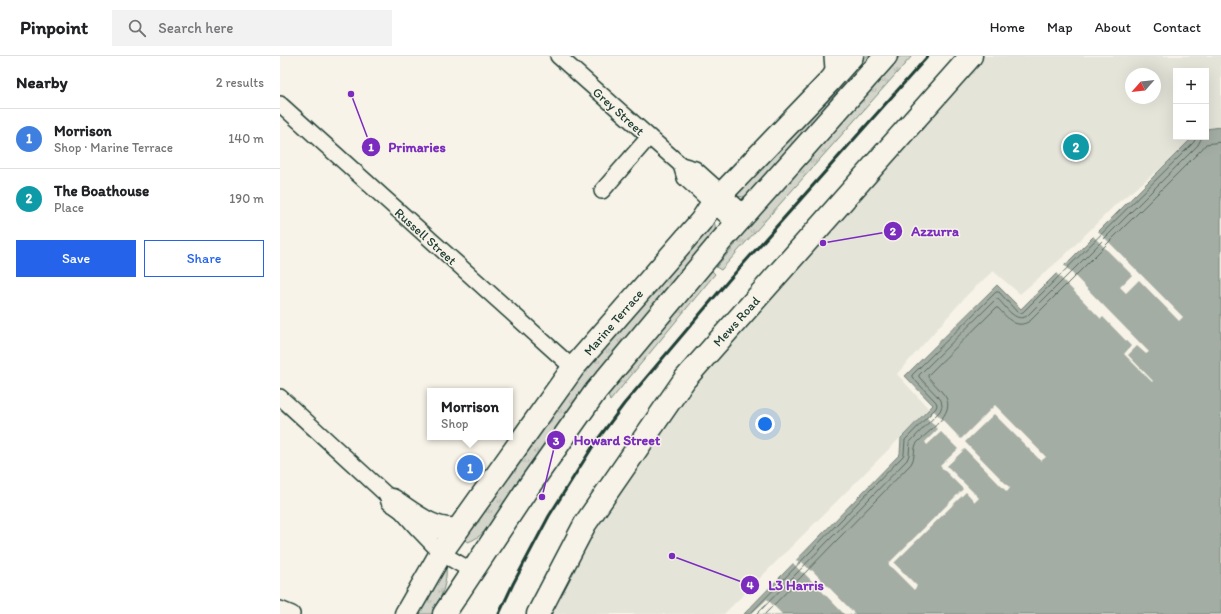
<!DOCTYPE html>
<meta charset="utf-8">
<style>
body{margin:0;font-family:Itim,sans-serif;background:#f2f2f2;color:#202124}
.controls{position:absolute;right:12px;top:12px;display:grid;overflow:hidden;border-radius:0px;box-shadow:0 4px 16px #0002}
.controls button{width:36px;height:36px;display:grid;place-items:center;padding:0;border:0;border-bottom:1px solid #e0e0e0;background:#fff;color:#202124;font:20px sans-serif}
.compass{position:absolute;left:845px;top:12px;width:36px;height:36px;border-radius:50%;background:#fff;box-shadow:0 4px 16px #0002;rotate:243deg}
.you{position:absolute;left:485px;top:368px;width:14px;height:14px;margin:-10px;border:3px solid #fff;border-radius:50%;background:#1a73e8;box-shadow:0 0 0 6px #1a73e833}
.badge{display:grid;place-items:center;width:26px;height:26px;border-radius:50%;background:#2563eb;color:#fff;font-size:13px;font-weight:700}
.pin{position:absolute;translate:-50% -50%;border:2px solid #fff;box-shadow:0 1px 4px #0006}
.popup{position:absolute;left:147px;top:332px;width:86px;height:52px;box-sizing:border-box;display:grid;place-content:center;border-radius:0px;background:#fff;filter:drop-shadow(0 1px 3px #0005);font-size:13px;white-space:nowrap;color:#757577}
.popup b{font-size:15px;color:#202124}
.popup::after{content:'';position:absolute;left:50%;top:100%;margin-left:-8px;border:8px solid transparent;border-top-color:#fff}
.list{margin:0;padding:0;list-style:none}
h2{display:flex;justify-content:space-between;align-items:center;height:52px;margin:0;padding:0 16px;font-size:17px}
h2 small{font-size:13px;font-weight:400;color:#757577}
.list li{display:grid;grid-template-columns:26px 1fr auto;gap:12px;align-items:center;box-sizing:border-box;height:60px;padding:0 16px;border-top:1px solid #e0e0e0}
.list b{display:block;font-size:15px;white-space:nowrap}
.list p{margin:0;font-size:13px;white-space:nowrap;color:#757577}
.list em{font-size:13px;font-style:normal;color:#757577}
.actions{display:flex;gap:8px;padding:12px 16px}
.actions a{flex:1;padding:9px 0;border:1px solid #2563eb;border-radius:0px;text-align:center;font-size:14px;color:#2563eb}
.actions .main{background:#2563eb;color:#fff}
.icon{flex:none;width:22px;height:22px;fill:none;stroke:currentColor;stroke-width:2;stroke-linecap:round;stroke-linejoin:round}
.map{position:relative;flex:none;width:941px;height:558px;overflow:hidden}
header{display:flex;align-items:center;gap:24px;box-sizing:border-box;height:56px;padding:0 20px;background:#fff;border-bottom:1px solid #e0e0e0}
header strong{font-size:19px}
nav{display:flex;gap:22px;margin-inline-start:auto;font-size:14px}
.search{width:280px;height:36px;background:#f2f2f2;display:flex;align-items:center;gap:10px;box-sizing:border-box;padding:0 14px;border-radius:0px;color:#757577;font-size:15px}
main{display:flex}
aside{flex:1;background:#fff}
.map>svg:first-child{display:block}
.built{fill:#e5e4d9;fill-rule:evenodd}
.grass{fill:url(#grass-tufts);stroke:#79897f}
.water{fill:#a4ada3;stroke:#6f8077}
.pier{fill:#f7f3e8}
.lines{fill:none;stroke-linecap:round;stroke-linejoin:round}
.shore{stroke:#546a60;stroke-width:1}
.street-casing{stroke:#1f3d34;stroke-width:18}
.secondary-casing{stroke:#1f3d34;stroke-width:25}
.street{stroke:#f7f3e8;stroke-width:15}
.secondary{stroke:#f7f3e8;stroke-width:22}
.rail{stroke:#1f3d34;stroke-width:3}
.labels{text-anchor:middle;stroke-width:3;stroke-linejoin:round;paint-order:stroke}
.street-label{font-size:13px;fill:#1f3d34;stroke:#f7f3e8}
.leader{fill:none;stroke:#7b2cbf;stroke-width:1.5}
.callout-dot{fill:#7b2cbf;stroke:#f7f3e8;stroke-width:1.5}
.mark-label{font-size:12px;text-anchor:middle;font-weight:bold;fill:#fff}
.callout-label{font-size:14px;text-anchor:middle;font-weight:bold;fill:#7b2cbf;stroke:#f7f3e8;stroke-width:3;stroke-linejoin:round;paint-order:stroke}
</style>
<header>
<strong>Pinpoint</strong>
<div class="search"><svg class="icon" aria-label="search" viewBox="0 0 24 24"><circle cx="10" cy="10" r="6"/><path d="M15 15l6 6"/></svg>Search here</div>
<nav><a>Home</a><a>Map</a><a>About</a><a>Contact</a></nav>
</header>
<main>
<aside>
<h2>Nearby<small>2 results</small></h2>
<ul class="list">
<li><span class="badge" style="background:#3f7fe0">1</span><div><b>Morrison</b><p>Shop · Marine Terrace</p></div><em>140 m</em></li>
<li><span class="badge" style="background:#0f9aa8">2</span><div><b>The Boathouse</b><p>Place</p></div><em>190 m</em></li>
</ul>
<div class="actions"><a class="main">Save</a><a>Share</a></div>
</aside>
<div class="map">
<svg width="941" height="558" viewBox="0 0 941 558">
<defs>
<pattern id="grass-tufts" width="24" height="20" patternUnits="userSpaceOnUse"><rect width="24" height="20" fill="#d3d5ca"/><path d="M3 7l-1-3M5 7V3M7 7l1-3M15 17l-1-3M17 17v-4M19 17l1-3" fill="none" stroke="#b5b8ae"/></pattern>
</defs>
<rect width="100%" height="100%" fill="#f7f3e8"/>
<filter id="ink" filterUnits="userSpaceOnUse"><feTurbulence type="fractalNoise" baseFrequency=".025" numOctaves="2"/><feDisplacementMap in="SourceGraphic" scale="8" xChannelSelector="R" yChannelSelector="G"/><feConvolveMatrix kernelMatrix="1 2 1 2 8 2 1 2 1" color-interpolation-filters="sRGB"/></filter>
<g filter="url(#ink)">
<path class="built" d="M 682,0 L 941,0 L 941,72 L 926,77 L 926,15 L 896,15 L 896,81 L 920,81 L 836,148 L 783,201 L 740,238 L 713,215 L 688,238 L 617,318 L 649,353 L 444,558 L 268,558 L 372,356 ZM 851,18 L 875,18 L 875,42 L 851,42 Z"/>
<g class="grass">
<path d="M 576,0 L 597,0 L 472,137 L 463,141 L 457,140 L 455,138 Z"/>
<path d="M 620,0 L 632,0 L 441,214 L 436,211 L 456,188 L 454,186 Z"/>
<path d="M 433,165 C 439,172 432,180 429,187 L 210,470 C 203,477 197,483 188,486 L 183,483 L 293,321 Z"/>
<path d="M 428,211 L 435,218 L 330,345 L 327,336 Z"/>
<path d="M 166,508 C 168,526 161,543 152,558 L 131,558 Z"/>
</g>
<path class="water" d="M 941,71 L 941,558 L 464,558 L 620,398 L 621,382 L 653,349 L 625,320 L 717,229 L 741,253 L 913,81 L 926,81 L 926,73 Z"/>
<g class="pier">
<path d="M 817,174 L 903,261 L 899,265 L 859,224 L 846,237 L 840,231 L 852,219 L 812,179 Z"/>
<path d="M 783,208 L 869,296 L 866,298 L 857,290 L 848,299 L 873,325 L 872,326 L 844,298 L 851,290 L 823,261 L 821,263 L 775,216 Z"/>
<path d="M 715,349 L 766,401 L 761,405 L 714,358 L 685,386 L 730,432 L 727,436 L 685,393 L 667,410 L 699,442 L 695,446 L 686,436 L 614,507 L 637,530 L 634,534 L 608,508 L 683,433 L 660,410 L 678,393 L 661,376 L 647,389 L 645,386 L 658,373 L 647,362 L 654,355 L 681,383 Z"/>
<path d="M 515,503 L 520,508 L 522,506 L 531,515 L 532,514 L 575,558 L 564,558 L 523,516 L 522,517 L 512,506 Z"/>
<path d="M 487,543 L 502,558 L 471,558 L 483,547 Z"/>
</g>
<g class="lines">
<g class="shore">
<path d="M 470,558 L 623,400 L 624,398 L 625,384 L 656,352 L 657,349 L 656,346 L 632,321 L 632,319 L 716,236 L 719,236 L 737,256 L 741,257 L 743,256 L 914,86 L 916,81"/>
<path d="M 477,558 L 627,404 L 629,399 L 630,386 L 660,355 L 662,350 L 661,344 L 639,321 L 639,319 L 716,243 L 718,243 C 726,251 735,267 747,260 L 918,89 L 922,81"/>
<path d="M 485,558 L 631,408 C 636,400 633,392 637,387 C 647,376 677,357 665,340 C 660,333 653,327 648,321 L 648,319 L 716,252 L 718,252 C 728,262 735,274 750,265 L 922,93 L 926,88 L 941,86"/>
</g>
<defs>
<g id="street">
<path d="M 278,0 L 401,109 L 415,113 L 465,158"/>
<path d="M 549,25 L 553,13 L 552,0"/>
<path d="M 0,48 L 293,312"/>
<path d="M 401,109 L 405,122 L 456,169"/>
<path d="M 322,135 L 369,81"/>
<path d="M 0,341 L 112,444 L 136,471 L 161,497 L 192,515"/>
<path d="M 0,553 L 12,558"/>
</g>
<g id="secondary">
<path d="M 112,444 C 132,457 153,476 178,473"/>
<path d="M 126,558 L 161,497 L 293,312 L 421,165 L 432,148 L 549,26 L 572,0"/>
<path d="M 164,558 L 249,430 L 316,335 L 442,184 L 606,0"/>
<path d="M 258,558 L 305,468 L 405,323 L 691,0"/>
</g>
</defs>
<use href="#street" class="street-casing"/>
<use href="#secondary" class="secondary-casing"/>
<use href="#street" class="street"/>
<use href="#secondary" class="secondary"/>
<path class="rail" d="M 219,558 L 233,528 L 269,460 L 315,387 L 344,348 L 448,225 L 648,0"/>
</g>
</g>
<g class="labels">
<g class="street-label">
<text transform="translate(339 55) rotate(42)" y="5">Grey Street</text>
<text transform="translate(146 180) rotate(42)" y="5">Russell Street</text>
<text transform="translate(456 265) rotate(-48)" y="5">Mews Road</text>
<text transform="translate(333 266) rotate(-49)" y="5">Marine Terrace</text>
</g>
</g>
<path class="leader" d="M71 38L91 91M543 187L613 175M262 441L276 384M392 500L470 529"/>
<g class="callout-dot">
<circle cx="71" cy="38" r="4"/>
<circle cx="543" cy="187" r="4"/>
<circle cx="262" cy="441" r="4"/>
<circle cx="392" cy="500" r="4"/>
<circle cx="91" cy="91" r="10"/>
<circle cx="613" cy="175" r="10"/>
<circle cx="276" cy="384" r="10"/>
<circle cx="470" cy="529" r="10"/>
</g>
<g class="mark-label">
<text x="91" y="95">1</text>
<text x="613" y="179">2</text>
<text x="276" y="389">3</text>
<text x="470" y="533">4</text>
</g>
<g class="callout-label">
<text x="137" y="96">Primaries</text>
<text x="655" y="180">Azzurra</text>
<text x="337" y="389">Howard Street</text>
<text x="516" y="534">L3 Harris</text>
</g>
</svg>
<div class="controls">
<button>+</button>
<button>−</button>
</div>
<svg class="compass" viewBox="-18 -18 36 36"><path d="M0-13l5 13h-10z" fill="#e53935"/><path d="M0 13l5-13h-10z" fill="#757577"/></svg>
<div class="you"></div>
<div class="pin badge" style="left:190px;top:412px;background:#3f7fe0">1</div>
<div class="popup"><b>Morrison</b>Shop</div>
<div class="pin badge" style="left:796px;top:91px;background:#0f9aa8">2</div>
</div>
</main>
